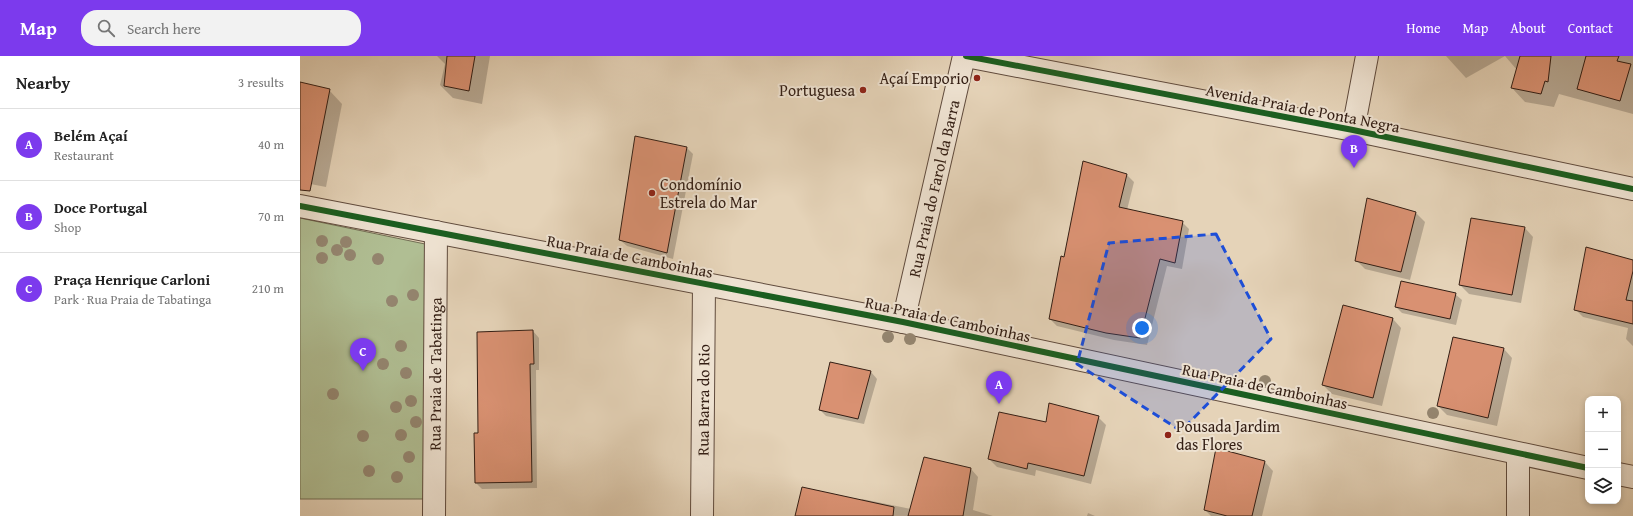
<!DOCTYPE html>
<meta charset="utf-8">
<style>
body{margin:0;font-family:"Gentium Book Plus",serif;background:#f2f2f2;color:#222}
.controls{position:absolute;right:12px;bottom:12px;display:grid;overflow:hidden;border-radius:8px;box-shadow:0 2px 6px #0003}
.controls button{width:36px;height:36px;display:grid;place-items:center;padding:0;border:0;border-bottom:1px solid #e0e0e0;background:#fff;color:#222;font:20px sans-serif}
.you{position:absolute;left:842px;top:272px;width:14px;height:14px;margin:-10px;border:3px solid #fff;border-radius:50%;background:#1a73e8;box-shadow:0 0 0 6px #1a73e833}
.badge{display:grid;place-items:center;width:26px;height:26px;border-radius:50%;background:#7c3aed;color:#fff;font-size:13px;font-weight:700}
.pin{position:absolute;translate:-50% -33px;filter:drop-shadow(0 1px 2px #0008)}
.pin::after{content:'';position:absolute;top:21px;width:14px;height:12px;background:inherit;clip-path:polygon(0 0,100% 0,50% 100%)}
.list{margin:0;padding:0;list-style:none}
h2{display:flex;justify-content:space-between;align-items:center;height:52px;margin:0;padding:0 16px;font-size:17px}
h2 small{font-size:13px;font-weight:400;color:#767676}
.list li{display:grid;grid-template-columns:26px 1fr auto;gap:12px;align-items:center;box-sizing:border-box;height:72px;padding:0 16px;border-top:1px solid #e0e0e0}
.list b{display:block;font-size:15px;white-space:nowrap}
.list p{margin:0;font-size:13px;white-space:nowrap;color:#767676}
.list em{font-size:13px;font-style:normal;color:#767676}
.icon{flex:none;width:22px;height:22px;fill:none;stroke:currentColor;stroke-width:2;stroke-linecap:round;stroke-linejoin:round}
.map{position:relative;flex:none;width:1333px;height:460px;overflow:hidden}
header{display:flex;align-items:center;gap:24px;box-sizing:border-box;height:56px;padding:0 20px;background:#7c3aed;color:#fff}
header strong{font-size:19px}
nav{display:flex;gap:22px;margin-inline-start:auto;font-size:14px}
.search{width:280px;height:36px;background:#f2f2f2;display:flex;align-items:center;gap:10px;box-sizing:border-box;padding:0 14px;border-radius:16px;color:#767676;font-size:15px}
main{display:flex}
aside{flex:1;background:#fff}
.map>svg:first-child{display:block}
.green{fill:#b0be93;stroke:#726e54}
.shadow{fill:#0003}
.building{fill:#d99172;stroke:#331e14}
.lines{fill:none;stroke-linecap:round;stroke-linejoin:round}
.street-casing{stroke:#604b3d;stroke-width:24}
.street{stroke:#eee2d1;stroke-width:22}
.cycleway-casing{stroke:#eee2d1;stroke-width:8}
.cycleway{stroke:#1b5e20;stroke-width:6}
.tree{fill:#94856f}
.marked{fill:#1d4ed8;fill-opacity:0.2;stroke:#1d4ed8;stroke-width:3;stroke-dasharray:8 5;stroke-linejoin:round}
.poi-dot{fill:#8f2418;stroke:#eee2d1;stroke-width:1.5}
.labels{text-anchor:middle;stroke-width:4;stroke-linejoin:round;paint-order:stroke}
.poi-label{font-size:16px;fill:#331e14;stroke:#eee2d1;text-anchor:end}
.street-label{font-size:16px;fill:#331e14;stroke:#eee2d1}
</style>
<header>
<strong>Map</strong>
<div class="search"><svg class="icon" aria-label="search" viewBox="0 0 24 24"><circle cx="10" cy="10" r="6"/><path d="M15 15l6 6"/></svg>Search here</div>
<nav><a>Home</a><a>Map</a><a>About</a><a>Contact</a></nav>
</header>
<main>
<aside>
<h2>Nearby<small>3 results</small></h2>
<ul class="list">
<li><span class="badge">A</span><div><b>Belém Açaí</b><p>Restaurant</p></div><em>40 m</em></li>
<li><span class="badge">B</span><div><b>Doce Portugal</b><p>Shop</p></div><em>70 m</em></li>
<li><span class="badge">C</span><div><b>Praça Henrique Carloni</b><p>Park · Rua Praia de Tabatinga</p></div><em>210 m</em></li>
</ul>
</aside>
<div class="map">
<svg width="1333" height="460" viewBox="0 0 1333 460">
<rect width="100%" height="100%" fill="#e5d3b8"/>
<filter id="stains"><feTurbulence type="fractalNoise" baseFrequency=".005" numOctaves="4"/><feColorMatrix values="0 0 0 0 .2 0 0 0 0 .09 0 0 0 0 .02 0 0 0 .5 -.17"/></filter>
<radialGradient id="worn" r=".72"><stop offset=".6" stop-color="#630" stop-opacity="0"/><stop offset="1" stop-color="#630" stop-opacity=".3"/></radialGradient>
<path class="green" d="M 0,162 L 125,188 L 125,443 L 0,443 Z"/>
<g class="shadow">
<path d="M 137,0 L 190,0 L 182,48 L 153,42 L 140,29 L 145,8 Z"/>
<path d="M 1146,0 L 1333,0 L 1333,58 L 1259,38 L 1254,51 L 1225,46 L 1212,32 L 1217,14 L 1205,0 L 1166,22 Z"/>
<path d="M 0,27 L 29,34 L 42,48 L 26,131 L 0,126 Z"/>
<path d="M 387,92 L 393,98 L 373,203 L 327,190 L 320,184 Z"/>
<path d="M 827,119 L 834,126 L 827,154 L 882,166 L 889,173 L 882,213 L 867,210 L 847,289 L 814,284 L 757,270 L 750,263 L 765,203 Z"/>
<path d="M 1068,143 L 1116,157 L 1125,166 L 1110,224 L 1065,213 L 1056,204 Z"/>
<path d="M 1172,163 L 1225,172 L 1233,181 L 1221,247 L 1169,238 L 1160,229 Z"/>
<path d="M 1333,205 L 1333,290 L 1326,283 L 1328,272 L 1283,261 L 1275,253 Z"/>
<path d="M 1155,238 L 1162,244 L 1156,269 L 1102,257 L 1096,251 Z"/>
<path d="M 1093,263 L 1101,272 L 1082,350 L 1032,338 L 1023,329 Z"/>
<path d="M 233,275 L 239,282 L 239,314 L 236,314 L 237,432 L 182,433 L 176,427 L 180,378 Z"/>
<path d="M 1204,293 L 1212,302 L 1197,370 L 1147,359 L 1138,350 Z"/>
<path d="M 531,307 L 571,316 L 577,323 L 564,368 L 526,360 L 520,354 Z"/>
<path d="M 798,361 L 806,369 L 791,428 L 736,414 L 735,420 L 697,411 L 689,403 L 746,367 Z"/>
<path d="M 965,406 L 973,415 L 962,460 L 911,460 L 905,454 Z"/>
<path d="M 671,413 L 678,421 L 673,454 L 693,460 L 496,460 L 561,445 L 562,443 L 611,453 Z"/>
<path d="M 788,457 L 795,460 L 787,460 Z"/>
</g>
<g class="building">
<path d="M 147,0 L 175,0 L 169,35 L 144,30 Z"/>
<path d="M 1220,0 L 1251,0 L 1248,26 L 1245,25 L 1241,38 L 1211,32 Z"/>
<path d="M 1286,0 L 1319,0 L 1317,5 L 1331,8 L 1320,45 L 1277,33 Z"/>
<path d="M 0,26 L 30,33 L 10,135 L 0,134 Z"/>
<path d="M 335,80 L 387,91 L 367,197 L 319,184 Z"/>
<path d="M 783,105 L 827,118 L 819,151 L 883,165 L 875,207 L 860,203 L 840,282 L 806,277 L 749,263 L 761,200 L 764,201 Z"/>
<path d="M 1067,142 L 1116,156 L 1101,216 L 1055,205 Z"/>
<path d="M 1171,162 L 1225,171 L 1212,239 L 1159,229 Z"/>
<path d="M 1286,191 L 1333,204 L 1333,215 L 1326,244 L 1333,245 L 1333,268 L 1274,254 Z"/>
<path d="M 1101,225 L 1156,237 L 1150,263 L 1095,251 Z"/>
<path d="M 1043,249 L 1093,262 L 1073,342 L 1022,329 Z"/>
<path d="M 233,274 L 234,308 L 230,308 L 232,426 L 175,427 L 174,377 L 178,377 L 177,276 Z"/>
<path d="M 1153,281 L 1204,292 L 1188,362 L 1137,350 Z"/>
<path d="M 530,306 L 571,315 L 558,363 L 519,354 Z"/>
<path d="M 749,347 L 799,360 L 784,420 L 728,407 L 727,413 L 688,403 L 699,356 L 746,366 Z"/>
<path d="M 916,392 L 965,405 L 952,460 L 927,460 L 904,454 Z"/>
<path d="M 624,401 L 671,412 L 663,460 L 608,460 Z"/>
<path d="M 502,431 L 594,451 L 593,460 L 495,460 Z"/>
</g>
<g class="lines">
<defs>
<g id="street">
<path d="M 666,0 L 1053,74 L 1333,133"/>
<path d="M 1053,74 L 1067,0"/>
<path d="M 0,150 L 603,266 L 1288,412"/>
<path id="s1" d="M 603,266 L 664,0"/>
<path d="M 1318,418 L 1333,421"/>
<path id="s2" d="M 134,460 L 136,176"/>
<path id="s3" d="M 402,460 L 404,228"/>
<path d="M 1218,460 L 1218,398"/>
</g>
</defs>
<use href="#street" class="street-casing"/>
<use href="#street" class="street"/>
<defs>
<g id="cycleway">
<path d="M 666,0 L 1053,74 L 1333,133"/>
<path d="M 0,150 L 603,266 L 1288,412"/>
</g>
</defs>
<use href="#cycleway" class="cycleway-casing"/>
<use href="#cycleway" class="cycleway"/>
</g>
<g class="tree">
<circle cx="22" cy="185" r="6"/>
<circle cx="46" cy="186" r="6"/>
<circle cx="37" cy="194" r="6"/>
<circle cx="50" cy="199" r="6"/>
<circle cx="22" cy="202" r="6"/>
<circle cx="78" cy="203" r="6"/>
<circle cx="113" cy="239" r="6"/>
<circle cx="92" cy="245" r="6"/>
<circle cx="588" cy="281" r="6"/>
<circle cx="610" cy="283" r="6"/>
<circle cx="101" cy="290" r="6"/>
<circle cx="83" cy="308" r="6"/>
<circle cx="106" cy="317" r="6"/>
<circle cx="965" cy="325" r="6"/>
<circle cx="33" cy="338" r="6"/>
<circle cx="111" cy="345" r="6"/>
<circle cx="96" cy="351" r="6"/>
<circle cx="1133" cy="357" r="6"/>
<circle cx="116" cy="366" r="6"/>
<circle cx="101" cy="379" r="6"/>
<circle cx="63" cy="380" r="6"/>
<circle cx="109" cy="401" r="6"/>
<circle cx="69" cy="415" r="6"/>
<circle cx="97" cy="421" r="6"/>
</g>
<path class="marked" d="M 916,178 L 971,283 L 881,375 L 777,308 L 809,187 Z"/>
<g class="poi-dot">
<circle cx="677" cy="22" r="4"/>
<circle cx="563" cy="34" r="4"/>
<circle cx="352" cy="137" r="4"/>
<circle cx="868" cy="379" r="4"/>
</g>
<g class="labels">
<g class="poi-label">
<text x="669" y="28">Açaí Emporio</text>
<text x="555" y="40">Portuguesa</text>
<text x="360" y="134" text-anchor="start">Condomínio<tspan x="360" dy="18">Estrela do Mar</tspan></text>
<text x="876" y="376" text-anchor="start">Pousada Jardim<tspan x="876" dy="18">das Flores</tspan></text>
</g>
<g class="street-label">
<text transform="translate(1003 52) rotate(11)" y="6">Avenida Praia de Ponta Negra</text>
<text dy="6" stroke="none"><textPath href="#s1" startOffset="137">Rua Praia do Farol da Barra</textPath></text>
<text transform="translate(330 200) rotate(11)" y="6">Rua Praia de Camboinhas</text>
<text transform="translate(648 263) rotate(12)" y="6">Rua Praia de Camboinhas</text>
<text dy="6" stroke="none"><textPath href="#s2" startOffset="142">Rua Praia de Tabatinga</textPath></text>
<text transform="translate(965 330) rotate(12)" y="6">Rua Praia de Camboinhas</text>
<text dy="6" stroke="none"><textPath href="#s3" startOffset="116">Rua Barra do Rio</textPath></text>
</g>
</g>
<rect width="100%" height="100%" filter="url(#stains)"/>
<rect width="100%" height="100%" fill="url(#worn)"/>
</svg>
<div class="controls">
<button>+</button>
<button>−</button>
<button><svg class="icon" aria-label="layers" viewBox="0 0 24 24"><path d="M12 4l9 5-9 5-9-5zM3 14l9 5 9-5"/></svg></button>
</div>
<div class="you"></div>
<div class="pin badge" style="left:699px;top:348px">A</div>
<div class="pin badge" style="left:1054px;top:112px">B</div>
<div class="pin badge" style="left:63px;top:315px">C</div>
</div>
</main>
